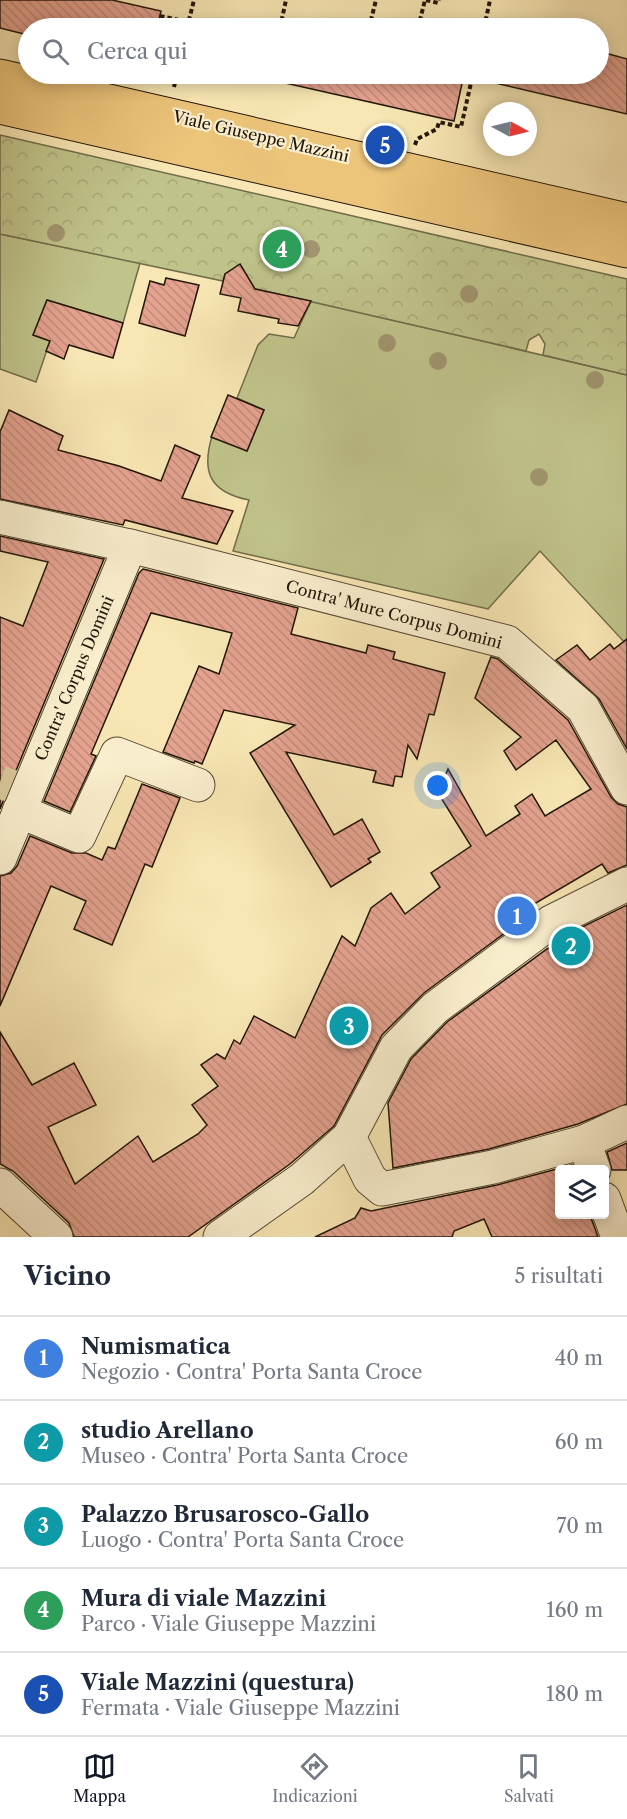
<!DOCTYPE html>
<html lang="it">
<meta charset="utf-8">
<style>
body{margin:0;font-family:"Libre Caslon Text",serif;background:#f2f2f3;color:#1f2937}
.controls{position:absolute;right:18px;bottom:18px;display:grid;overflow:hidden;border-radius:6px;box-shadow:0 3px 15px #0003}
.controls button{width:54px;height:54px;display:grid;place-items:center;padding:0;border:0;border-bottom:2px solid #e0e1e3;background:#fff;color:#1f2937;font:30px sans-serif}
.compass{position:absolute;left:483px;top:102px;width:54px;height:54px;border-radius:50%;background:#fff;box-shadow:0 3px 15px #0003;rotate:97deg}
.you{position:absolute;left:438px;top:786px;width:21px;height:21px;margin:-15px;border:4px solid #fff;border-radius:50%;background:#1a73e8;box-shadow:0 0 0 9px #1a73e833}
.badge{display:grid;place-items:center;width:39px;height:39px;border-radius:50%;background:#111827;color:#fff;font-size:20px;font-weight:700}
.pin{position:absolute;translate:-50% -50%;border:3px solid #fff;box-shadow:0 2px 6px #0006}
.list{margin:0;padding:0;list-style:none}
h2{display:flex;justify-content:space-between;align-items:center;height:78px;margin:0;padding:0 24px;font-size:26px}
h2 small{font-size:20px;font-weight:400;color:#747a83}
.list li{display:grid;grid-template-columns:39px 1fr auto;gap:18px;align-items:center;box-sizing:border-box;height:84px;padding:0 24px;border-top:2px solid #e0e1e3}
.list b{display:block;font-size:22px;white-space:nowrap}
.list p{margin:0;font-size:20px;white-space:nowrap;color:#747a83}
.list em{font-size:20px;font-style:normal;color:#747a83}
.icon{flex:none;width:33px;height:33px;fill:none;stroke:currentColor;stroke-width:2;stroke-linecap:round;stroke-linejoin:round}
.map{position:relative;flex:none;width:627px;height:1237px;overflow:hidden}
.search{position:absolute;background:#fff;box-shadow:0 3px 15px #0003;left:18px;right:18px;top:18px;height:66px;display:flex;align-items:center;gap:15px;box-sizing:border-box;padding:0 21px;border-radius:33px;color:#747a83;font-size:22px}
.sheet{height:498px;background:#fff}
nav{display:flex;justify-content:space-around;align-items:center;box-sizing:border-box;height:84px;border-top:2px solid #e0e1e3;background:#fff;font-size:16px;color:#747a83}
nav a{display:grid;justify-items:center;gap:3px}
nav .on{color:#111827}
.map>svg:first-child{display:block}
.green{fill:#c0c48b;stroke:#706c4a;stroke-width:1.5}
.forest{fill:url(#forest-crowns);stroke:#706c4a;stroke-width:1.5}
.building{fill:url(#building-back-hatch);stroke:#211509;stroke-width:1.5}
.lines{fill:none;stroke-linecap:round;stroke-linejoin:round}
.minor-tunnel{stroke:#d8c89a;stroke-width:33;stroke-dasharray:33 16;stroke-linecap:butt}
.minor-casing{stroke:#574a34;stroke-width:35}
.major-casing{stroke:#211509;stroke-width:35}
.path{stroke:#211509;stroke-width:4;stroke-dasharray:4.5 3;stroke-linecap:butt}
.minor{stroke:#faefce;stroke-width:33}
.major{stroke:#ecc47a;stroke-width:33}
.tree{fill:#a1956f}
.labels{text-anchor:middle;stroke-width:4.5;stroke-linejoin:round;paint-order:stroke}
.street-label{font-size:16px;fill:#211509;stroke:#faefce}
</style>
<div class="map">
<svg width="627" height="1237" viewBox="0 0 627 1237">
<defs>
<pattern id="forest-crowns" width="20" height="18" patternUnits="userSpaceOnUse" patternTransform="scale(1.5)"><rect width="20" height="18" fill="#c0c48b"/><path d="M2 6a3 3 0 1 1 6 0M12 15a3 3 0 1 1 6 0" fill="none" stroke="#a5a877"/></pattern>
<pattern id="building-back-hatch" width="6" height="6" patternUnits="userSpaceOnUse" patternTransform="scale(1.5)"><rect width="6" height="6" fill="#e4a28f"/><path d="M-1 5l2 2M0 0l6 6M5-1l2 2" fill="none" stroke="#c38b7a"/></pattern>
</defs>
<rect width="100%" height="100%" fill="#f8e7b4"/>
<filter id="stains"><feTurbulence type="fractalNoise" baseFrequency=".00333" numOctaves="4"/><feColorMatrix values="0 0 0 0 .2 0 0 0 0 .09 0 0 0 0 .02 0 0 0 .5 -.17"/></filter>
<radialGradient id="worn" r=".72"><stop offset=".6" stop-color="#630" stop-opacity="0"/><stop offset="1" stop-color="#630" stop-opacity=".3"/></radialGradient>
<g class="green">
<path d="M 0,234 L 140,263 L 123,323 L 47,300 L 33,335 L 50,341 L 36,382 L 0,369 Z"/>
<path d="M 311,301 L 627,375 L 627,645 L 540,551 L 488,609 L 233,551 L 249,500 C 208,492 201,470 213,433 L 247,451 L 264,410 L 237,398 L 258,345 L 269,334 L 294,338 Z"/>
</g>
<path class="forest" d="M 0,135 L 627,279 L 627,375 L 543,355 L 545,344 L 539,334 L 529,340 L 526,351 L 247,287 L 240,265 L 225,274 L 223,281 L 0,234 Z"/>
<g class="building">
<path d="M 0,0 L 112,0 L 161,11 L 157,28 L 28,28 L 28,35 L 0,28 Z"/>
<path d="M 598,51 L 627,59 L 627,114 L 487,81 L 488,74 L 598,74 Z"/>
<path d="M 277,74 L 464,74 L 454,121 L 276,81 Z"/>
<path d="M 240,264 L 255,289 L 311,301 L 298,326 L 278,323 L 279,319 L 238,311 L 241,298 L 220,294 L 225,274 Z"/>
<path d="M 166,278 L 199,285 L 185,336 L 139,323 L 150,281 L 164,285 Z"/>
<path d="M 47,300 L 123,323 L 113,358 L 69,345 L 64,359 L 46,351 L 50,341 L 33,335 Z"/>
<path d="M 228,395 L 264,410 L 247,451 L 211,437 Z"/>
<path d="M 9,410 L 63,436 L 58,450 L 119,466 L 161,481 L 175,445 L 200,456 L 182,498 L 233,511 L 217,544 L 125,520 L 123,525 L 0,499 L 0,432 Z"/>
<path d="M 0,536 L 104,559 L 0,809 L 0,617 L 23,626 L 48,562 L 0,551 Z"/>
<path d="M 143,569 L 298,608 L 291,634 L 366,653 L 368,645 L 395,652 L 393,659 L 445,673 L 434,715 L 429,714 L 417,759 L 408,745 L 402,777 L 395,776 L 393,786 L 373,782 L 376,771 L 286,752 L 334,835 L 362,819 L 380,852 L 368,859 L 371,862 L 331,887 L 250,753 L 295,725 L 224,710 L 202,764 L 195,761 L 194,763 L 163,752 L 199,666 L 219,674 L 232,633 L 151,613 L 91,754 L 96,756 L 70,812 L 44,801 L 139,573 Z"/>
<path d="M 627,639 L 627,749 L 599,699 L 556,660 L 577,645 L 590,660 L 610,644 L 614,649 Z"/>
<path d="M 491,657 L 498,659 L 568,720 L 611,797 L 618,804 L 627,807 L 627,865 L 608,873 L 602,864 L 517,914 L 521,921 L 424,993 L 382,1035 L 334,1126 L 290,1164 L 188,1237 L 74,1237 L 69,1223 L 13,1171 L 0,1164 L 0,1032 L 32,1085 L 74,1063 L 96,1105 L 48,1127 L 75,1184 L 138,1136 L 153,1162 L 198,1134 L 207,1125 L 192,1105 L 218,1086 L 201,1065 L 217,1054 L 225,1059 L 234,1040 L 240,1044 L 254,1016 L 295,1038 L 342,936 L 355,946 L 371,908 L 391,893 L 405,914 L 440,887 L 431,873 L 471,846 L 438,793 L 448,769 L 486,836 L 520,814 L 515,806 L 532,794 L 545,816 L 591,789 L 556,740 L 516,770 L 504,751 L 521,737 L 475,698 Z"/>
<path d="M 142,784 L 180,798 L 152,867 L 145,864 L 112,945 L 74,929 L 86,901 L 51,886 L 0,1006 L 0,876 L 11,873 L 17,866 L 30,836 L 72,853 L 86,853 L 102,860 L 108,847 L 115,849 Z"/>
<path d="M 627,905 L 627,1104 L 578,1124 L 489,1149 L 393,1168 L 388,1103 L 411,1059 L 447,1022 L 547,949 L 578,933 L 576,930 Z"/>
<path d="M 627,1143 L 627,1170 L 612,1170 L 607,1152 Z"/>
<path d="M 572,1165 L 574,1170 L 560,1170 L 560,1215 L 590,1215 L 598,1237 L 492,1237 L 484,1219 L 454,1231 L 452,1237 L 315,1237 L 355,1218 L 361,1208 L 371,1211 L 497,1185 Z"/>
</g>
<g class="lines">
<path class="minor-tunnel" d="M 0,782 L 26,791"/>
<defs>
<g id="minor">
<path d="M 0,517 L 130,546 L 507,642 L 583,708 L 627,788"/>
<path d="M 19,811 L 79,836 L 117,754 L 198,785"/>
<path d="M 0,858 L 130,546"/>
<path d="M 349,1137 L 370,1179 L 382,1189 L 493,1167 L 584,1142 L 627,1122"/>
<path d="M 584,1142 L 594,1170"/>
<path d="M 0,1185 L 56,1237"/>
<path d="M 604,1199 L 618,1237"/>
<path d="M 220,1237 L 302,1179 L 349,1137 L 396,1048 L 435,1008 L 551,922 L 627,884"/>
</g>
<g id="major">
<path d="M 0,76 L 627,220"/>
<path d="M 0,107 L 627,251"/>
</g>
</defs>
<use href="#minor" class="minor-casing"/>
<use href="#major" class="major-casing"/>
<g class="path">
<path d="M 426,0 L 438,3 L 439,0"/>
<path d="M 160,16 L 189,22"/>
<path d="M 187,28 L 194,0"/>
<path d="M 280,28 L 286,0"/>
<path d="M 369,28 L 376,0"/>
<path d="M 418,28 L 425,0"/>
<path d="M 484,28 L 490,0"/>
<path d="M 463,78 L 472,79"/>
<path d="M 174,87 L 177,74"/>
<path d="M 415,145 L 417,139 L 437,129 L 439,122 L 461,127 L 473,74"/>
</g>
<use href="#minor" class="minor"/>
<use href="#major" class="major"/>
</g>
<g class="tree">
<circle cx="56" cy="233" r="9"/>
<circle cx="311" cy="249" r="9"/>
<circle cx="469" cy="294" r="9"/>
<circle cx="387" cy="343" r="9"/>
<circle cx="438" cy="361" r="9"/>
<circle cx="595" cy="380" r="9"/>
<circle cx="539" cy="477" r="9"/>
</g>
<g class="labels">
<g class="street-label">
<text transform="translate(261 136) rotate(13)" y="6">Viale Giuseppe Mazzini</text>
<text transform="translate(394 614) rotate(15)" y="6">Contra' Mure Corpus Domini</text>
<text transform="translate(74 678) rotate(-67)" y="6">Contra' Corpus Domini</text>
</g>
</g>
<rect width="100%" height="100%" filter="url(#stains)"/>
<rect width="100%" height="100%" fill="url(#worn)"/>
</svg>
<div class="controls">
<button><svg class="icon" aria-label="layers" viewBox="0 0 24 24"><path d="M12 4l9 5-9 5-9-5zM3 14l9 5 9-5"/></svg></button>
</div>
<svg class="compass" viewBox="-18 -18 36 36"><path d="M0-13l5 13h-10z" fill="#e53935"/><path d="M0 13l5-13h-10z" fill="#747a83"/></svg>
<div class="you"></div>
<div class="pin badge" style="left:517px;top:916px;background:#3f7fe0">1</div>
<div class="pin badge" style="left:571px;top:946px;background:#0f9aa8">2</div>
<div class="pin badge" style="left:349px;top:1026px;background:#0f9aa8">3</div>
<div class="pin badge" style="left:282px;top:249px;background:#2e9e5b">4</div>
<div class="pin badge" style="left:385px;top:145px;background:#1a4fb4">5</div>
<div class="search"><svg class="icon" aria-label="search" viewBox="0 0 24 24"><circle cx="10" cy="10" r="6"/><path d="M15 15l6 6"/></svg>Cerca qui</div>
</div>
<section class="sheet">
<h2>Vicino<small>5 risultati</small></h2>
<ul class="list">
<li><span class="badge" style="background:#3f7fe0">1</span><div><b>Numismatica</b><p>Negozio · Contra' Porta Santa Croce</p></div><em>40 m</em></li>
<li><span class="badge" style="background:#0f9aa8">2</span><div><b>studio Arellano</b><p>Museo · Contra' Porta Santa Croce</p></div><em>60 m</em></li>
<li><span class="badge" style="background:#0f9aa8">3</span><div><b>Palazzo Brusarosco-Gallo</b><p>Luogo · Contra' Porta Santa Croce</p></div><em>70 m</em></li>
<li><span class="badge" style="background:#2e9e5b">4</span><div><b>Mura di viale Mazzini</b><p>Parco · Viale Giuseppe Mazzini</p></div><em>160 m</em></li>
<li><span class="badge" style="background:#1a4fb4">5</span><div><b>Viale Mazzini (questura)</b><p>Fermata · Viale Giuseppe Mazzini</p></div><em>180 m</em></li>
</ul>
</section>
<nav>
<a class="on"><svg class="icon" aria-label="map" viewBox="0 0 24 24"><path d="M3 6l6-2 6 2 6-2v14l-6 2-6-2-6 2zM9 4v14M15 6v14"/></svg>Mappa</a>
<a><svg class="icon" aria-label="directions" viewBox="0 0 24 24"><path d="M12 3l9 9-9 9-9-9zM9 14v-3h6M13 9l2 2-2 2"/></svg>Indicazioni</a>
<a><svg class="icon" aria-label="saved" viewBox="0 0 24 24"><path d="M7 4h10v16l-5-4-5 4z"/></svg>Salvati</a>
</nav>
